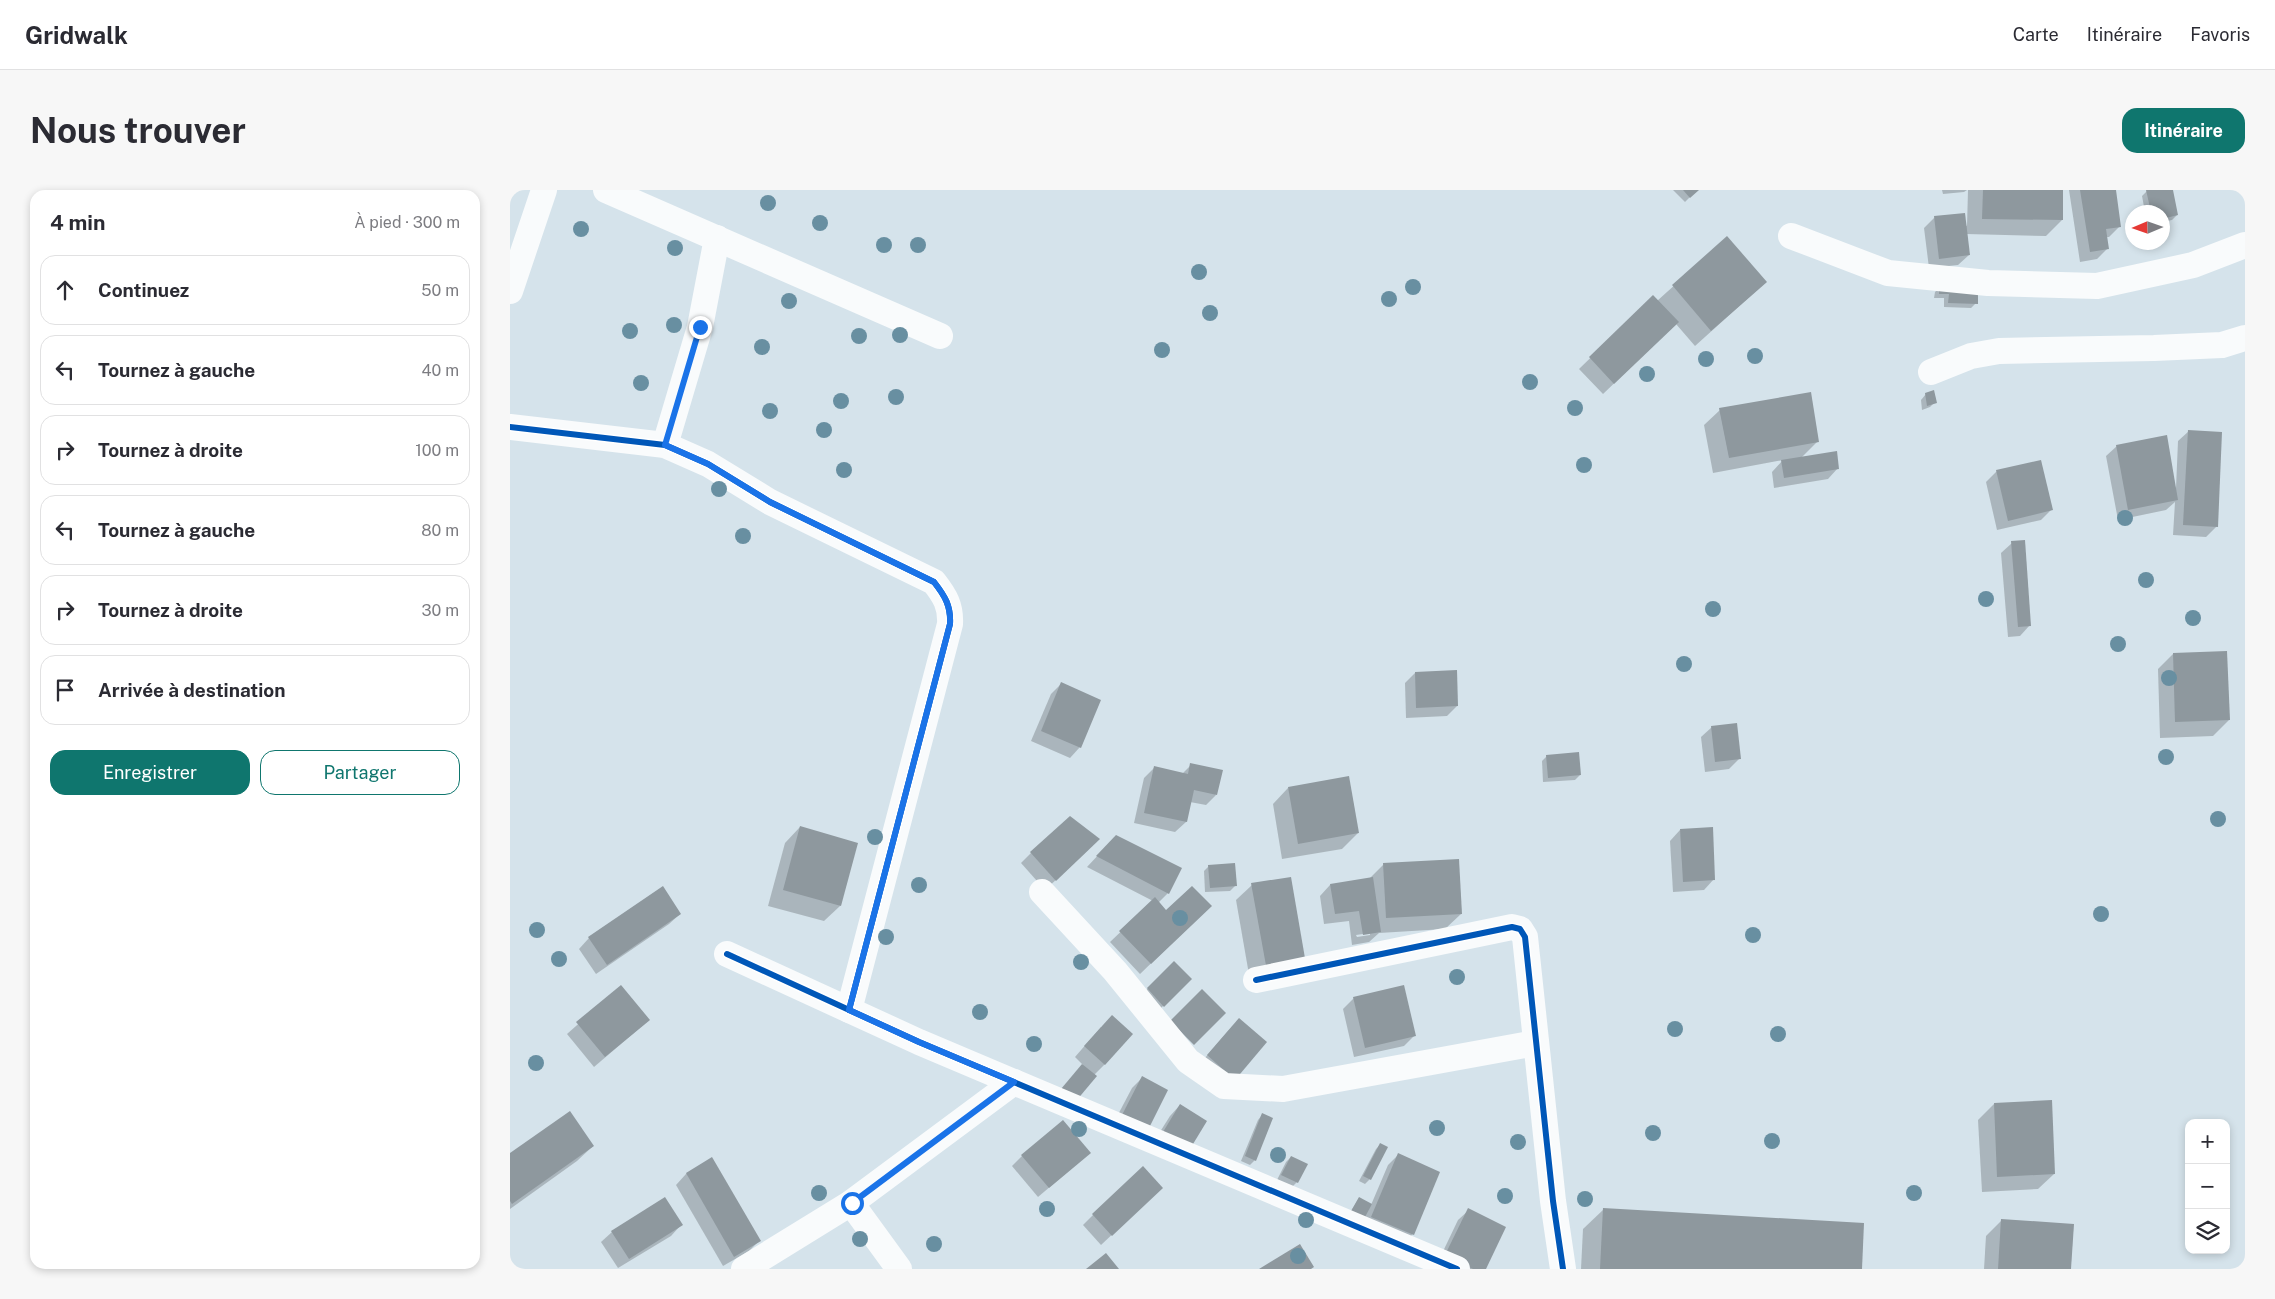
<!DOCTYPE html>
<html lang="fr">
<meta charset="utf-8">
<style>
body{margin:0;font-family:"Public Sans",sans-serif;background:#f7f7f7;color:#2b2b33}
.controls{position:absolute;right:15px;bottom:15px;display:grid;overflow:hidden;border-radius:10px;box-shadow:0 2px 8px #0003}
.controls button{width:45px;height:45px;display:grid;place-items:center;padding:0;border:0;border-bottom:1px solid #e1e1e2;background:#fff;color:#2b2b33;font:25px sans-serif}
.compass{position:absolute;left:1615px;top:15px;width:45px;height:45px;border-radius:50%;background:#fff;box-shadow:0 2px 8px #0003;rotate:268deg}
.stop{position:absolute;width:15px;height:15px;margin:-11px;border:4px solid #1a73e8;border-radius:50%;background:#fff}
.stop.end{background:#1a73e8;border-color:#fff;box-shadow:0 1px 5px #0008}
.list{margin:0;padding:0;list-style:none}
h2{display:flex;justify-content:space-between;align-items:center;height:65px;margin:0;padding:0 20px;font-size:21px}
h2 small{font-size:16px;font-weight:400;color:#7c7c81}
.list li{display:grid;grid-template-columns:32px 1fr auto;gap:15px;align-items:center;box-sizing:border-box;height:70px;margin:0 10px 10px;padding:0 10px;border:1px solid #e1e1e2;border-radius:15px}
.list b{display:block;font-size:19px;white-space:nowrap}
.list em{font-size:16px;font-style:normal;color:#7c7c81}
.actions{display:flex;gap:10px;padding:15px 20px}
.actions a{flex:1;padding:11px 0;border:1px solid #0f766e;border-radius:15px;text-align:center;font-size:18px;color:#0f766e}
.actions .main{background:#0f766e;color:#fff}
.icon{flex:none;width:28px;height:28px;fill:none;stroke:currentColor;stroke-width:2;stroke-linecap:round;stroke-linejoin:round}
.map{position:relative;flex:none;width:1735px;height:1079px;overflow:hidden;border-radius:15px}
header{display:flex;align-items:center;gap:30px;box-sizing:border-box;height:70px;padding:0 25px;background:#fff;border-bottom:1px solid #e1e1e2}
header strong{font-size:24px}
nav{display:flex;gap:28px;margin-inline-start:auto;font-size:18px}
.intro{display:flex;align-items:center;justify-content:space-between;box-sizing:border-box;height:120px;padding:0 30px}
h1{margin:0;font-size:35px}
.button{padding:12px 22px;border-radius:15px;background:#0f766e;color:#fff;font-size:18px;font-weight:700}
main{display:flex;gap:30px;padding:0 30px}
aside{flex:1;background:#fff;border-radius:15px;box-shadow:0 2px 8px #0003}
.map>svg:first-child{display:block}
.shadow{fill:#0003;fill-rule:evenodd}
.building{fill:#8e989e}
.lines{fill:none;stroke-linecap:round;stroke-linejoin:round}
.street{stroke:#f9fbfc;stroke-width:26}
.cycleway-casing{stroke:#fff;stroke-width:9}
.cycleway{stroke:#0057b8;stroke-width:6}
.tree{fill:#688fa1}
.route{stroke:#1a73e8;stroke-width:6}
</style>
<header>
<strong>Gridwalk</strong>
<nav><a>Carte</a><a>Itinéraire</a><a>Favoris</a></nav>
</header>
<div class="intro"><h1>Nous trouver</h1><a class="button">Itinéraire</a></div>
<main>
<aside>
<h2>4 min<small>À pied · 300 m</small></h2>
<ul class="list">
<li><svg class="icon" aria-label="ahead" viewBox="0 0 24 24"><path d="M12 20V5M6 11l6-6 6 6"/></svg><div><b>Continuez</b></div><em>50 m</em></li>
<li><svg class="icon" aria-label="left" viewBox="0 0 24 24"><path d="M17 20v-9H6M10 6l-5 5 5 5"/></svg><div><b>Tournez à gauche</b></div><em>40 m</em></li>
<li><svg class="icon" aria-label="right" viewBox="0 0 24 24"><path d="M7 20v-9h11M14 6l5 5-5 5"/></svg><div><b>Tournez à droite</b></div><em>100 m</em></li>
<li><svg class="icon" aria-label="left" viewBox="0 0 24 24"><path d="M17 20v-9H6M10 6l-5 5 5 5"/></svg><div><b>Tournez à gauche</b></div><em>80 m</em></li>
<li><svg class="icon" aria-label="right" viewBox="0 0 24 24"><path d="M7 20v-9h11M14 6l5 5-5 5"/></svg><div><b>Tournez à droite</b></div><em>30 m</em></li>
<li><svg class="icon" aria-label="arrive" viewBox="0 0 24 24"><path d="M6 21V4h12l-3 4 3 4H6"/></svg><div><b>Arrivée à destination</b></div></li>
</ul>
<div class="actions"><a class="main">Enregistrer</a><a>Partager</a></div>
</aside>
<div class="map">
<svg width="1735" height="1079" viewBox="0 0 1735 1079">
<rect width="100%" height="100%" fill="#d5e3eb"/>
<g class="shadow">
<path d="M 1163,0 L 1187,0 L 1175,12 Z"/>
<path d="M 1432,0 L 1457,0 L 1454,2 L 1433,4 Z"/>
<path d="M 1458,0 L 1552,0 L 1552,30 L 1536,46 L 1456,44 L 1459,65 L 1448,75 L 1419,78 L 1414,38 L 1425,27 L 1457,36 Z"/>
<path d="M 1559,0 L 1604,0 L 1610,36 L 1599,47 L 1596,47 L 1598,58 L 1587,69 L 1570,72 Z"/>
<path d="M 1643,0 L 1662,0 L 1667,25 L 1662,30 L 1652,32 L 1652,22 L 1635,22 L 1632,6 L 1637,1 Z"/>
<path d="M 1217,48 L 1256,92 L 1185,156 L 1166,134 L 1093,204 L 1069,179 L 1143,107 L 1147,111 Z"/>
<path d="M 1430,97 L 1466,113 L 1461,118 L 1434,117 L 1434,108 L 1424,108 L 1425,102 Z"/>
<path d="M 1416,204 L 1425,212 L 1420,217 L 1412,220 L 1411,210 Z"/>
<path d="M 1210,220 L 1308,251 L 1290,269 L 1328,278 L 1318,289 L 1264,298 L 1262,282 L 1273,270 L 1203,283 L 1194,235 Z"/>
<path d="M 1679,241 L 1707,336 L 1696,347 L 1663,345 L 1665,312 L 1656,320 L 1608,330 L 1596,266 L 1607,256 L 1666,298 L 1668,251 Z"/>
<path d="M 1487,281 L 1541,320 L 1531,330 L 1487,340 L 1476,292 Z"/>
<path d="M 1502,353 L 1520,435 L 1510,446 L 1498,447 L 1491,363 Z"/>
<path d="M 1663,464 L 1719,530 L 1703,546 L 1650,548 L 1648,479 Z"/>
<path d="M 905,483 L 947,516 L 937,526 L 896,528 L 895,493 Z"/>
<path d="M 551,494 L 570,557 L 560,568 L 521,551 L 541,504 Z"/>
<path d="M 1202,537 L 1230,568 L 1219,579 L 1195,582 L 1191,547 Z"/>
<path d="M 1037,566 L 1070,585 L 1065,590 L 1033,592 L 1032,571 Z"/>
<path d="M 681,575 L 706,605 L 696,615 L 680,612 L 676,632 L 665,642 L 624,633 L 634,588 L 644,578 L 672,584 Z"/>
<path d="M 778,598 L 848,643 L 832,659 L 772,669 L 763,614 Z"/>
<path d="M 290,637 L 330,716 L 314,731 L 258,716 L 275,653 Z"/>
<path d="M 1170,640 L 1204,689 L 1194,700 L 1163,702 L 1160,651 Z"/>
<path d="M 606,646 L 658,703 L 648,713 L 656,721 L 689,727 L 630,784 L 600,752 L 643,711 L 577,677 Z"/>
<path d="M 578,660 L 535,700 L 511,673 L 521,663 Z"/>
<path d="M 874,674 L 951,724 L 935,739 L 869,743 L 859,752 L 842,755 L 839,731 L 814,734 L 810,706 L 820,695 L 859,689 ZM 860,743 L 860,745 L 847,747 L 846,745 Z"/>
<path d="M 699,676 L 725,696 L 720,701 L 695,702 L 694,681 Z"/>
<path d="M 742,695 L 795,774 L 741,796 L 726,710 Z"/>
<path d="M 170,724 L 159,734 L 86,784 L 69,759 L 79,748 Z"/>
<path d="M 664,773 L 680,789 L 643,826 L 627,809 Z"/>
<path d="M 111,796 L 139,830 L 84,877 L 57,844 Z"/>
<path d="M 844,808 L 904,846 L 894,856 L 844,867 L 833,819 Z"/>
<path d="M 729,830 L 724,889 L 688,876 L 719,840 Z"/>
<path d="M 591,837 L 595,874 L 584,885 L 568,880 L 573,875 L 565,867 Z"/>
<path d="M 632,888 L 656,901 L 602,936 L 622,898 Z"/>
<path d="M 1484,914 L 1544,984 L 1528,999 L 1472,1002 L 1468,930 Z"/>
<path d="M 670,915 L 695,931 L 643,953 L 660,926 Z"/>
<path d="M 752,925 L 745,970 L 740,975 L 731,971 L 748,930 Z"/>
<path d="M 871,954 L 860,989 L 855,994 L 849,991 L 866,959 Z"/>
<path d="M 83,956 L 67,971 L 0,1019 L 0,965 Z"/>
<path d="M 888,965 L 903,1044 L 892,1054 L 831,1037 L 849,1008 L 861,1015 L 878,975 Z"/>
<path d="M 512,966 L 568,973 L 528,1007 L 502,976 Z"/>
<path d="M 781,967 L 787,992 L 782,997 L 767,990 L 776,972 Z"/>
<path d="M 202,969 L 249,1051 L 239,1061 L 213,1076 L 166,995 L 176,984 Z"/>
<path d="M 641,1008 L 591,1055 L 573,1035 L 583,1025 Z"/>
<path d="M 1094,1019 L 1351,1079 L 1071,1079 L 1073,1039 Z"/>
<path d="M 959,1020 L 974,1079 L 932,1079 L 926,1076 L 948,1030 Z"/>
<path d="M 1492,1030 L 1560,1079 L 1474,1079 L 1476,1046 Z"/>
<path d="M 171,1035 L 161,1046 L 108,1078 L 91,1052 L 102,1042 Z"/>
</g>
<g class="building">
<path d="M 1173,0 L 1189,0 L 1180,8 Z"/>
<path d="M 1473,0 L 1553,0 L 1553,30 L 1472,29 Z"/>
<path d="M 1570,0 L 1606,0 L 1611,37 L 1596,39 L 1599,59 L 1580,62 Z"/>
<path d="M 1636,0 L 1663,0 L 1668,25 L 1652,29 L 1652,22 L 1641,22 Z"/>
<path d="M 1455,23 L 1460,65 L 1429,69 L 1424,26 Z"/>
<path d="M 1217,46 L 1257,92 L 1201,141 L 1162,95 Z"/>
<path d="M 1429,96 L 1468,97 L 1468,114 L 1438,113 L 1439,104 L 1429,104 Z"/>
<path d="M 1143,105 L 1169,132 L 1104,194 L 1079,167 Z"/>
<path d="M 1424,200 L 1427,213 L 1417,216 L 1415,203 Z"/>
<path d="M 1301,202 L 1309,252 L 1219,268 L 1209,218 Z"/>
<path d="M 1678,240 L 1712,242 L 1708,337 L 1673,335 Z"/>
<path d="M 1657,245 L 1668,310 L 1618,320 L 1606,255 Z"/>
<path d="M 1327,261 L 1329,279 L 1274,288 L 1271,270 Z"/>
<path d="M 1531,270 L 1543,320 L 1498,331 L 1486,280 Z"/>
<path d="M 1515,350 L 1521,436 L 1508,437 L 1501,351 Z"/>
<path d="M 1717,461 L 1720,530 L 1665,532 L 1663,463 Z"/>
<path d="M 947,480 L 948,516 L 906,518 L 905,482 Z"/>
<path d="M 551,492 L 591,510 L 571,558 L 531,541 Z"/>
<path d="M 1227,533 L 1231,569 L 1205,572 L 1201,536 Z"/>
<path d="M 1069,562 L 1071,585 L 1038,588 L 1036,565 Z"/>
<path d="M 680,573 L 713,580 L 707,605 L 684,600 L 677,632 L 634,623 L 644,576 L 678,584 Z"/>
<path d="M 839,586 L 849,643 L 788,654 L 778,597 Z"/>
<path d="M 560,626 L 590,649 L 546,691 L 520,662 Z"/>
<path d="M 290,636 L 348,653 L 331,716 L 273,700 Z"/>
<path d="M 1203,637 L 1205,690 L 1173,692 L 1170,639 Z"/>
<path d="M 606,645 L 672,678 L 659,704 L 586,666 Z"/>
<path d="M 949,669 L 952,724 L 876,728 L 873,673 Z"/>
<path d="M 725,673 L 727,696 L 700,698 L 698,675 Z"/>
<path d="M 781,687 L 796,774 L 757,781 L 741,693 Z"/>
<path d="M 863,687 L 871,742 L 853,745 L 849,721 L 825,724 L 820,694 Z"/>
<path d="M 153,696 L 171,724 L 97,775 L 78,747 Z"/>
<path d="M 682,696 L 702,716 L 641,774 L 609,741 L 645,707 L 656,720 Z"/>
<path d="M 664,771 L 682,789 L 654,817 L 637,798 Z"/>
<path d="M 111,795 L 140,830 L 95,867 L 66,832 Z"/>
<path d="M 894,795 L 906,846 L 855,858 L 843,807 Z"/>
<path d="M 692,799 L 716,823 L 684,855 L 660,831 Z"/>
<path d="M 602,825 L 623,844 L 595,875 L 574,856 Z"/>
<path d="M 729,828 L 757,852 L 725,890 L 697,865 Z"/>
<path d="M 572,874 L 587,886 L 566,911 L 551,899 Z"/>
<path d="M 632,886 L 658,900 L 638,940 L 612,925 Z"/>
<path d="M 1542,910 L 1545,984 L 1487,987 L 1484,913 Z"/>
<path d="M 670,914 L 697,931 L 680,959 L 653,942 Z"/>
<path d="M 60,921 L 84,956 L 2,1014 L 0,1011 L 0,963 Z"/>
<path d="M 752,923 L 763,928 L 746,971 L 735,966 Z"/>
<path d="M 553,930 L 581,963 L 539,998 L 511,965 Z"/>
<path d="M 870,953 L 878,957 L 861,990 L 853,986 Z"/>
<path d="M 888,963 L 930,982 L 904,1045 L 861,1027 Z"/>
<path d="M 781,966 L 798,974 L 788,993 L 771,985 Z"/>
<path d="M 202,967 L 251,1051 L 224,1067 L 176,983 Z"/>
<path d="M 633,976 L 653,998 L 602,1046 L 582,1024 Z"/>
<path d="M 155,1007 L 173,1035 L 119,1069 L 101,1041 Z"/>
<path d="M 849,1007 L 862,1014 L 848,1040 L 835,1032 Z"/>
<path d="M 958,1018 L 996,1037 L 976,1079 L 963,1079 L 935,1065 Z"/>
<path d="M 1093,1018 L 1354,1033 L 1352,1079 L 1090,1079 Z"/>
<path d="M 1491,1029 L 1564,1034 L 1561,1079 L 1488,1079 Z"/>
<path d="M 790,1054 L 804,1077 L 801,1079 L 749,1079 Z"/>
<path d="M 596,1063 L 609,1079 L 576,1079 Z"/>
</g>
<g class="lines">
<g class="street">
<path d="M 96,0 L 430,146"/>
<path d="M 1281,46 L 1378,83 L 1478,93 L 1587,96 L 1683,75 L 1735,55"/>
<path d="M 0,101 L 34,0"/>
<path d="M 1421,182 L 1461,166 L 1489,161 L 1644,158 L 1712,155 L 1735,148"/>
<path d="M 0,237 L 155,255 L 198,274 L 260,312 L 424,392 C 435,406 441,416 440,434 L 339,820"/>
<path d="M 155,255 L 190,137 L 207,48"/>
<path d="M 532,702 L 605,781 L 678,871 L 714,896 L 773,899 L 1026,853"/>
<path d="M 217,764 L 409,852 L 947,1079"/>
<path d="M 746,790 L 1002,737 L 1010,739 L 1015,747 L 1043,1011 L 1053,1079"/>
<path d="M 341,1013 L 389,1079"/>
<path d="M 234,1079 L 341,1013 L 504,892"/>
</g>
<defs>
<g id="cycleway">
<path d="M 0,237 L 155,255 L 198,274 L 260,312 L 424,392 C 435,406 441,416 440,434 L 339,820"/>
<path d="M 217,764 L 409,852 L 947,1079"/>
<path d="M 746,790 L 1002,737 L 1010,739 L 1015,747 L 1043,1011 L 1053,1079"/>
</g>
</defs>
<use href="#cycleway" class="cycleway-casing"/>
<use href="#cycleway" class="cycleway"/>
</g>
<g class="tree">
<circle cx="258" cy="13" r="8"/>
<circle cx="310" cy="33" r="8"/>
<circle cx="71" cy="39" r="8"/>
<circle cx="374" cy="55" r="8"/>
<circle cx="408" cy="55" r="8"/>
<circle cx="165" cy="58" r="8"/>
<circle cx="689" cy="82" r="8"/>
<circle cx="903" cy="97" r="8"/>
<circle cx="879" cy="109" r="8"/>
<circle cx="279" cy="111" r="8"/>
<circle cx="700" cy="123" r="8"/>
<circle cx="164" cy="135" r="8"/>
<circle cx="120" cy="141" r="8"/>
<circle cx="390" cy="145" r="8"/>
<circle cx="349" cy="146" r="8"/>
<circle cx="252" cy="157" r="8"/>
<circle cx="652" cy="160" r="8"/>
<circle cx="1245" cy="166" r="8"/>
<circle cx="1196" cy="169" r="8"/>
<circle cx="1137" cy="184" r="8"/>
<circle cx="1020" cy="192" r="8"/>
<circle cx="131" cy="193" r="8"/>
<circle cx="386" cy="207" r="8"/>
<circle cx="331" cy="211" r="8"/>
<circle cx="1065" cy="218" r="8"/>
<circle cx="260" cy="221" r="8"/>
<circle cx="314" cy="240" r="8"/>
<circle cx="1074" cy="275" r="8"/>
<circle cx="334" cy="280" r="8"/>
<circle cx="209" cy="299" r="8"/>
<circle cx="1615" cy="328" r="8"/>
<circle cx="233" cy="346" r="8"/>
<circle cx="1636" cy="390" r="8"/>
<circle cx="1476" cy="409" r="8"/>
<circle cx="1203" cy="419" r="8"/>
<circle cx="1683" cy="428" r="8"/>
<circle cx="1608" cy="454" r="8"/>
<circle cx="1174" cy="474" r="8"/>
<circle cx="1659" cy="488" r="8"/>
<circle cx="1656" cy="567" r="8"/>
<circle cx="1708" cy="629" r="8"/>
<circle cx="365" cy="647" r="8"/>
<circle cx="409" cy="695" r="8"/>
<circle cx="1591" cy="724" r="8"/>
<circle cx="670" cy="728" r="8"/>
<circle cx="27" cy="740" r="8"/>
<circle cx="1243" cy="745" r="8"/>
<circle cx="376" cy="747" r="8"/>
<circle cx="49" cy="769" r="8"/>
<circle cx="571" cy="772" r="8"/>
<circle cx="947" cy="787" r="8"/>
<circle cx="470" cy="822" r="8"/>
<circle cx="1165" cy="839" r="8"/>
<circle cx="1268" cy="844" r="8"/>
<circle cx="524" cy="854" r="8"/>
<circle cx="26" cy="873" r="8"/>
<circle cx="927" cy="938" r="8"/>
<circle cx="569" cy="939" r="8"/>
<circle cx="1143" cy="943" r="8"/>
<circle cx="1262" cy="951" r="8"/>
<circle cx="1008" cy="952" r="8"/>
<circle cx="768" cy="965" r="8"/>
<circle cx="309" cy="1003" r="8"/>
<circle cx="1404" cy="1003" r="8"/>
<circle cx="995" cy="1006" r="8"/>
<circle cx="1075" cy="1009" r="8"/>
<circle cx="537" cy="1019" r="8"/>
<circle cx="796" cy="1030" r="8"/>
<circle cx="350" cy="1049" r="8"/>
<circle cx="424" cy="1054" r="8"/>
<circle cx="788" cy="1066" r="8"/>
</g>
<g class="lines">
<path class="route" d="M 190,137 L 155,255 L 198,274 L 260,312 L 424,392 C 435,406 441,416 440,434 L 339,820 L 409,852 L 504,892 L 342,1013"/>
</g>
</svg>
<div class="controls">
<button>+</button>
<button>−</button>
<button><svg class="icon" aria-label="layers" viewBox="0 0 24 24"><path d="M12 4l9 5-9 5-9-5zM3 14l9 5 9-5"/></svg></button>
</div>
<svg class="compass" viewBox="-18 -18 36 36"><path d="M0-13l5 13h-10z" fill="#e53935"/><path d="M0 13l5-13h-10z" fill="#7c7c81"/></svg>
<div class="stop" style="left:342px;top:1013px"></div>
<div class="stop end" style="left:190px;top:137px"></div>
</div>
</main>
